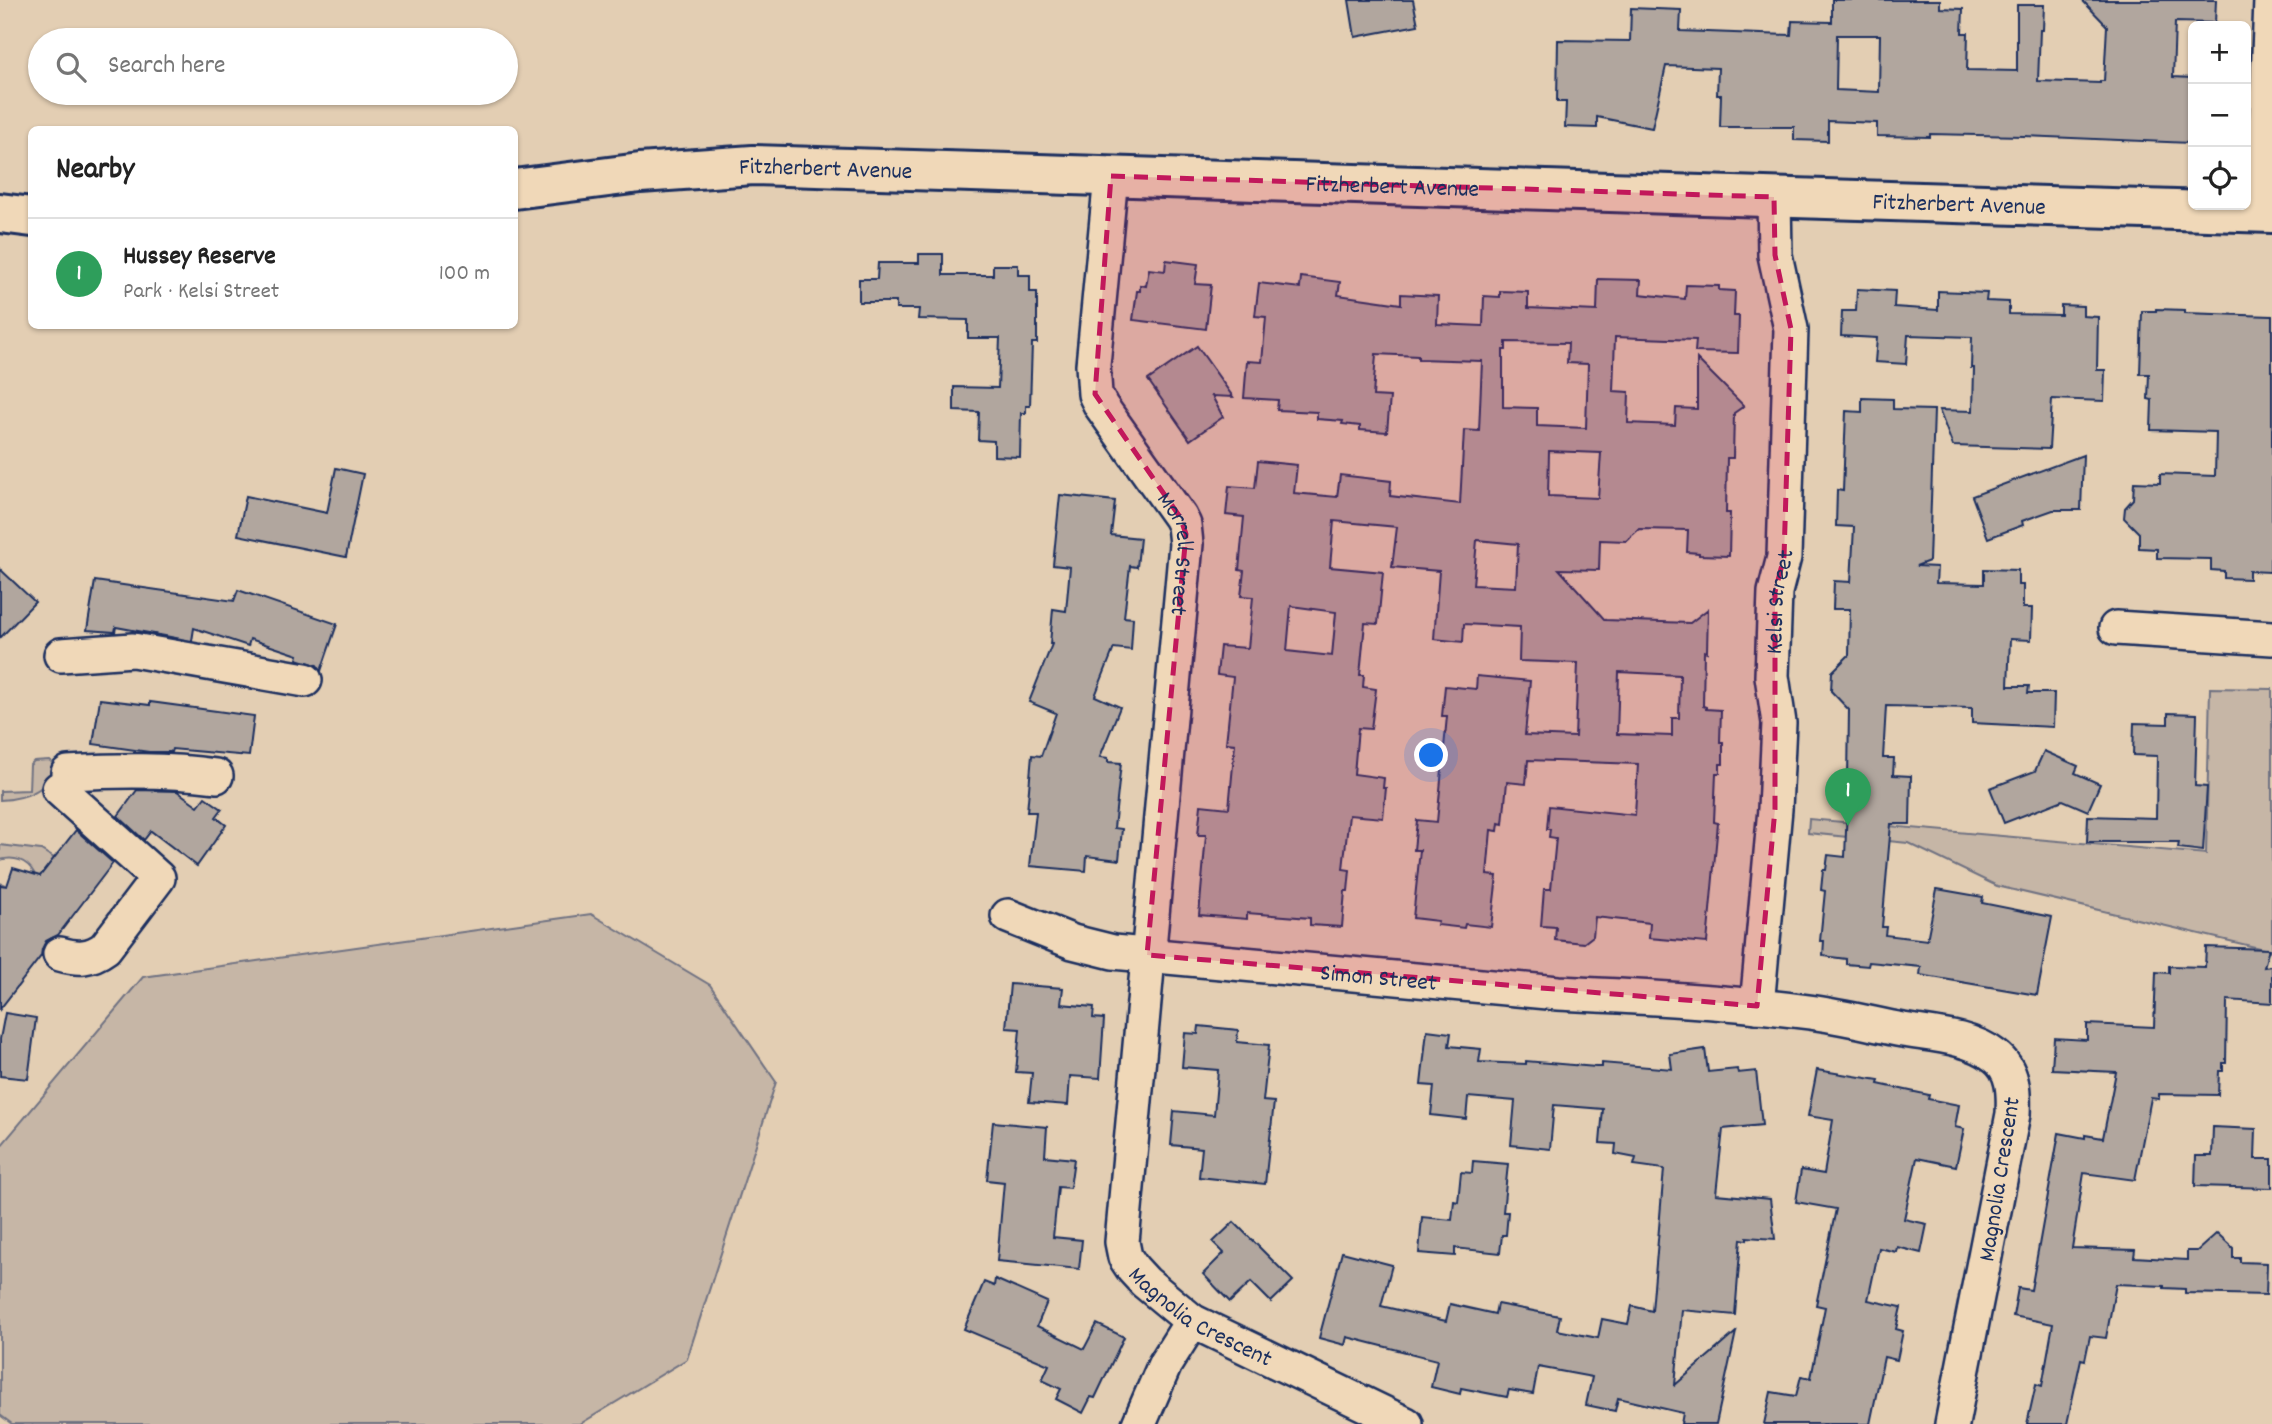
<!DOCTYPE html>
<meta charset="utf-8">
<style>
body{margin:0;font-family:Dekko,sans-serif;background:#f2f2f2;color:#222}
.controls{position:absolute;right:21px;top:21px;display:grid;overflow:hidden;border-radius:10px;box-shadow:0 2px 5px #0004}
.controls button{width:63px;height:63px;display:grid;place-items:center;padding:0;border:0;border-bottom:2px solid #e0e0e0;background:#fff;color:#222;font:35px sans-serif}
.you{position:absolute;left:1432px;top:756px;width:24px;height:24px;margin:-18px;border:5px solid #fff;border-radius:50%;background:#1a73e8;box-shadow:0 0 0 10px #1a73e833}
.badge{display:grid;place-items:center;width:46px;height:46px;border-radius:50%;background:#db2777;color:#fff;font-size:23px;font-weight:700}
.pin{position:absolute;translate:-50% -58px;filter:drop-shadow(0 2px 4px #0008)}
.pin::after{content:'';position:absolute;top:37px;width:24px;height:21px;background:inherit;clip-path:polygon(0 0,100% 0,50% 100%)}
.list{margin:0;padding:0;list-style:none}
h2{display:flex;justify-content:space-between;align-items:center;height:91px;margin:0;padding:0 28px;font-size:30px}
h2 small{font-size:23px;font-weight:400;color:#767676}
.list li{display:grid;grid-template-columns:46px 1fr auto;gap:21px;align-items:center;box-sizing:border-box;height:112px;padding:0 28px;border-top:2px solid #e0e0e0}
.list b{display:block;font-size:26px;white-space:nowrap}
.list p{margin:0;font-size:23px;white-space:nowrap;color:#767676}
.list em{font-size:23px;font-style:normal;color:#767676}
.icon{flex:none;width:38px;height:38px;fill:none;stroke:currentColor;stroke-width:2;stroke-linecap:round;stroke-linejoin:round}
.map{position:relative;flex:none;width:2272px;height:1424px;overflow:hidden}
.search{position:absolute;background:#fff;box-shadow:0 2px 5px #0004;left:28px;top:28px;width:490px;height:77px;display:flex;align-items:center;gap:18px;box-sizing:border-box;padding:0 24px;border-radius:38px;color:#767676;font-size:26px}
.panel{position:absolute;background:#fff;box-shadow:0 2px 5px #0004;left:28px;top:126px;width:490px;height:203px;border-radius:10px}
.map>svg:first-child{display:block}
.green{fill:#c6b6a6;stroke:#707282;stroke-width:2}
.building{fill:#b1a69e;stroke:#1b2f5e;stroke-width:2;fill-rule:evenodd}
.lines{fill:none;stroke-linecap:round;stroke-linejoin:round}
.street-casing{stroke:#1b2f5e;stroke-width:38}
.secondary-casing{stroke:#1b2f5e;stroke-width:44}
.street{stroke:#f0d8b8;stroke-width:33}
.secondary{stroke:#f0d8b8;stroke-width:38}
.marked{fill:#c2185b;fill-opacity:0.2;stroke:#c2185b;stroke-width:5;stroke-dasharray:14 9;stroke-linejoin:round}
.labels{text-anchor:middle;stroke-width:5;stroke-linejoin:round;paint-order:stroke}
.street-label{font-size:24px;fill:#1b2f5e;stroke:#f0d8b8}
</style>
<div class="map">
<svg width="2272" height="1424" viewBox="0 0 2272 1424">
<rect width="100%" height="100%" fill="#e3ceb3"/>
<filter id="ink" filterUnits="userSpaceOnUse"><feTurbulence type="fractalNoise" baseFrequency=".0143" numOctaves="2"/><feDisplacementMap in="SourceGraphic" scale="14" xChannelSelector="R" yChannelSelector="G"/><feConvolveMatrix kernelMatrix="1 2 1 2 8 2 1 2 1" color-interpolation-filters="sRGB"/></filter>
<g filter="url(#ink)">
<g class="green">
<path d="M 2210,688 L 2272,689 L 2272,951 L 1997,886 L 1908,843 L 1808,833 L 1809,819 L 2206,854 Z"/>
<path d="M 49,760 L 55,765 C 49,791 24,799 0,800 L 0,791 L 29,790 L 30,765 L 34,761 Z"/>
<path d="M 0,845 L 41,850 L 54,858 L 0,929 L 4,886 L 0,883 L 5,885 L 4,908 L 34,879 L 34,873 C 27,860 14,856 0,860 Z"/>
<path d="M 591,914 L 710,985 L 776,1082 L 687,1359 L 580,1424 L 12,1424 L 0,1415 L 0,1147 L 143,977 Z"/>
</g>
<g class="building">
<path d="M 1349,0 L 1413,0 L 1418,25 L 1355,37 Z"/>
<path d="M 1832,0 L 1940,0 L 1940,8 L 1963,9 L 1962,33 L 1968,33 L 1967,70 L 2017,71 L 2017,5 L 2044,5 L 2043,30 L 2040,30 L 2038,81 L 2100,83 L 2100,81 L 2104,81 L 2107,26 L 2082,0 L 2216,0 L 2215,23 L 2175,22 L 2173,77 L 2193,78 L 2193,123 L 2190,123 L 2190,143 L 2023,136 L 1930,134 L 1930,137 L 1877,136 L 1877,123 L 1828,121 L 1828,141 L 1794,140 L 1794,127 L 1720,127 L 1721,95 L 1717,95 L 1718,68 L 1666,66 L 1652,128 L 1597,117 L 1597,128 L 1565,127 L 1566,102 L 1557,102 L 1558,40 L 1630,41 L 1631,8 L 1681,10 L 1680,31 L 1791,35 L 1792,21 L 1832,22 ZM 1837,35 L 1880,35 L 1879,92 L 1836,90 Z"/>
<path d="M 919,254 L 943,254 L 943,275 L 993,275 L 993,265 L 1018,265 L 1018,275 L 1030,275 L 1030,292 L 1037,292 L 1037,343 L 1032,343 L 1030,406 L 1026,406 L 1026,413 L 1021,413 L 1020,457 L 994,456 L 994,441 L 978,440 L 979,412 L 954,411 L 954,387 L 998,388 L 1000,338 L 968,338 L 968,320 L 918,319 L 919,309 L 896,309 L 896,302 L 859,302 L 859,279 L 877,279 L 878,263 L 919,263 Z"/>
<path d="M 1166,260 L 1198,264 L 1195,284 L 1211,285 L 1206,329 L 1133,320 L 1137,291 L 1140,291 L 1140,285 L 1146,286 L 1149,269 L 1165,271 Z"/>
<path d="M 1301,277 L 1340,282 L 1338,295 L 1401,304 L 1401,294 L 1438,296 L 1437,324 L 1483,326 L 1484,296 L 1500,297 L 1500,291 L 1528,292 L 1528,308 L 1597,311 L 1598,279 L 1641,280 L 1640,294 L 1685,299 L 1686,285 L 1719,286 L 1719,290 L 1735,291 L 1734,316 L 1739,316 L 1738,353 L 1695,352 L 1696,340 L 1615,337 L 1613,391 L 1629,392 L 1628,423 L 1675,425 L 1676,408 L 1697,409 L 1697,359 L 1744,406 L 1734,413 L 1733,458 L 1727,458 L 1726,513 L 1730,513 L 1729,556 L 1699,555 L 1699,553 L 1687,552 L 1688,530 L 1639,529 L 1626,541 L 1600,540 L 1599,570 L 1559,569 L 1605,620 L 1690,623 L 1708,609 L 1707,652 L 1704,651 L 1703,706 L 1706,707 L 1706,709 L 1721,710 L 1720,742 L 1723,742 L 1723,764 L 1720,764 L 1720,773 L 1716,773 L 1714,822 L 1718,823 L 1707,943 L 1649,938 L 1650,923 L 1595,917 L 1593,936 L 1584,943 L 1555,940 L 1556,927 L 1541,926 L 1544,889 L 1551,889 L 1556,838 L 1549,837 L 1550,829 L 1547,829 L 1549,806 L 1635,815 L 1638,764 L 1528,760 L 1526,784 L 1507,782 L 1503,824 L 1499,823 L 1498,831 L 1491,830 L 1487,875 L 1497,876 L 1491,927 L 1465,924 L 1464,928 L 1437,925 L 1438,921 L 1413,918 L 1420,850 L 1414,850 L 1417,820 L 1437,822 L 1447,716 L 1442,716 L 1445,686 L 1476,689 L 1477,676 L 1530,681 L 1525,735 L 1575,737 L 1578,663 L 1519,661 L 1520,627 L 1464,624 L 1463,642 L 1434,639 L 1439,571 L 1392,567 L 1397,527 L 1334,521 L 1330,567 L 1383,572 L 1378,624 L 1365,623 L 1360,675 L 1364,675 L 1363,687 L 1376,689 L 1371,729 L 1358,728 L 1354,774 L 1384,778 L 1383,788 L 1386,788 L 1383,818 L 1349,815 L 1343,869 L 1350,870 L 1348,891 L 1345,891 L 1342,927 L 1310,925 L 1310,918 L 1247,913 L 1247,919 L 1199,915 L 1206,835 L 1198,835 L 1201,805 L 1229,808 L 1235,744 L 1226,743 L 1233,677 L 1217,675 L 1220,646 L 1248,648 L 1253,597 L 1241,596 L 1244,571 L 1239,570 L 1244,517 L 1226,515 L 1229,486 L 1255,488 L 1258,461 L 1297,465 L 1294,493 L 1337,497 L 1340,475 L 1391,481 L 1390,496 L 1460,504 L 1464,430 L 1479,431 L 1482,361 L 1418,359 L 1418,356 L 1376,354 L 1373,396 L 1390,397 L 1387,432 L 1360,430 L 1360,426 L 1342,424 L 1343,421 L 1317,419 L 1317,412 L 1277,410 L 1278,400 L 1244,398 L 1247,361 L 1262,362 L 1266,317 L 1255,316 L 1259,283 L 1300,288 ZM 1506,342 L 1568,343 L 1567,363 L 1588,364 L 1586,428 L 1537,426 L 1537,408 L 1503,407 L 1503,350 L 1506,350 ZM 1549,451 L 1601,453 L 1598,498 L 1548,496 ZM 1477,540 L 1518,544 L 1516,587 L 1473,585 ZM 1291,606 L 1336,612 L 1332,656 L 1287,651 ZM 1619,672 L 1680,675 L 1679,718 L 1672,718 L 1672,736 L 1617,734 Z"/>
<path d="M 1857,289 L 1895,291 L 1894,307 L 1938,310 L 1938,291 L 1987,293 L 1986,301 L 2009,302 L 2009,314 L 2061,315 L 2061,305 L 2083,306 L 2083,316 L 2098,317 L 2097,370 L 2105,370 L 2104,401 L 2052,399 L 2049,449 L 1953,446 L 1939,410 L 1973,411 L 1974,368 L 1971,368 L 1972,337 L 1908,335 L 1906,364 L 1875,362 L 1877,338 L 1841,336 L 1842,311 L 1856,311 Z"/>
<path d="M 2156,309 L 2185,310 L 2185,313 L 2272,316 L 2272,559 L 2270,559 L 2270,572 L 2249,571 L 2249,579 L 2224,578 L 2224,571 L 2211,570 L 2211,559 L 2157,558 L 2157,549 L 2139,548 L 2139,533 L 2124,518 L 2125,508 L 2133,499 L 2134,482 L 2160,483 L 2160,474 L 2215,476 L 2216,432 L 2151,430 L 2152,400 L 2148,399 L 2149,374 L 2140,374 L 2142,311 L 2156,311 Z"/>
<path d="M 1197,346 L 1233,397 L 1212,396 L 1223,417 L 1190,440 L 1148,380 Z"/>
<path d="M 1862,398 L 1893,399 L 1893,409 L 1934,410 L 1929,561 L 1916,566 L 1937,567 L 1936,583 L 1984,584 L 1984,569 L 2018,570 L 2018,585 L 2023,585 L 2023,608 L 2032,608 L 2031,640 L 2010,639 L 2008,686 L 2029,686 L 2028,693 L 2054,693 L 2053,727 L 1972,723 L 1972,708 L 1886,706 L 1883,758 L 1894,758 L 1893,775 L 1911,776 L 1910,824 L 1891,824 L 1882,927 L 1886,927 L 1885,935 L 1927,940 L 1937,889 L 1983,897 L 1982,903 L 2052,917 L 2037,995 L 1920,975 L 1921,967 L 1869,962 L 1868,966 L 1846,964 L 1846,959 L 1823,956 L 1824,941 L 1820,941 L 1825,891 L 1821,890 L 1823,870 L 1826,870 L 1828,855 L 1845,857 L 1848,779 L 1849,710 L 1831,691 L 1832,672 L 1849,655 L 1850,609 L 1833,609 L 1834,581 L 1851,582 L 1854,527 L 1836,526 L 1837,490 L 1843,491 L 1846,411 L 1862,412 Z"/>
<path d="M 2083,455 L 2081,510 L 2053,510 L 2022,521 L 2023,525 L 1988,538 L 1972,496 Z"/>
<path d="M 336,468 L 363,474 L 346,557 L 238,535 L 246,496 L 327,513 Z"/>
<path d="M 1060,495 L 1115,501 L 1111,535 L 1140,538 L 1137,567 L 1130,566 L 1124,617 L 1133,618 L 1131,650 L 1114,648 L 1095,696 L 1120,707 L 1100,757 L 1108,758 L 1108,762 L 1121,763 L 1114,828 L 1122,829 L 1119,860 L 1087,856 L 1086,871 L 1030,866 L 1036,812 L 1027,812 L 1032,755 L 1041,756 L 1056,713 L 1029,702 L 1052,644 L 1050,644 L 1053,609 L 1066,611 L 1070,567 L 1053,565 Z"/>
<path d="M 0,569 L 35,602 L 0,638 Z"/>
<path d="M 95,581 L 234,601 L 238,590 L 337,624 L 321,671 L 317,665 L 297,659 L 298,655 L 250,639 L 248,646 L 194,628 L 192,641 L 116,627 L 115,632 L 87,630 Z"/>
<path d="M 100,699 L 150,705 L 150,702 L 254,716 L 249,756 L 172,749 L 171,752 L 149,752 L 93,744 Z"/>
<path d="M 2168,713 L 2197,714 L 2195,786 L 2207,787 L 2203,851 L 2178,848 L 2179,842 L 2087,842 L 2088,816 L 2156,818 L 2157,756 L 2133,755 L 2134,723 L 2168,724 Z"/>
<path d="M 2044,751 L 2078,766 L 2075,773 L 2100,784 L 2088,811 L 2063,800 L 2004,823 L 1990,788 L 2035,771 Z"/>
<path d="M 137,790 L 177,791 L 198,806 L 205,797 L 222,809 L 216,817 L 226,825 L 197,866 L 151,831 L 144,840 L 118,816 Z"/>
<path d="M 76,830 L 113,863 L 58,935 L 46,941 L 42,949 L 41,956 L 0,1009 L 0,885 L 7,886 L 13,868 L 40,876 Z"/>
<path d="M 2206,947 L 2269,949 L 2264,967 L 2272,966 L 2272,1003 L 2227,1000 L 2226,1063 L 2223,1063 L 2223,1071 L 2219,1071 L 2218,1095 L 2159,1094 L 2159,1099 L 2151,1098 L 2135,1180 L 2084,1173 L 2072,1248 L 2135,1250 L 2134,1257 L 2187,1260 L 2187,1251 L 2197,1251 L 2217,1233 L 2233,1248 L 2233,1258 L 2240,1258 L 2240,1262 L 2267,1263 L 2266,1295 L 2185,1293 L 2185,1289 L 2164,1288 L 2164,1286 L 2116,1284 L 2106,1338 L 2090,1336 L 2085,1360 L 2081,1359 L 2067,1424 L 2027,1424 L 2036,1384 L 2042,1386 L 2053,1324 L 2013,1316 L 2018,1288 L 2031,1290 L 2059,1133 L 2085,1138 L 2085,1135 L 2103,1138 L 2116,1072 L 2052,1069 L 2054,1038 L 2087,1040 L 2087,1024 L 2154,1027 L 2156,972 L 2169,973 L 2169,966 L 2205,967 Z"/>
<path d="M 1010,984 L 1063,988 L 1061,1004 L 1094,1007 L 1093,1018 L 1104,1019 L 1100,1078 L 1070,1076 L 1068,1105 L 1029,1102 L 1032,1073 L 1016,1072 L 1020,1029 L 1006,1028 Z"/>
<path d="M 5,1013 L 36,1018 L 28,1079 L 0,1076 L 0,1039 Z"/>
<path d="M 1199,1026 L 1238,1030 L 1237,1042 L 1269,1045 L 1263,1101 L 1274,1102 L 1265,1184 L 1199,1177 L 1202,1148 L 1171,1145 L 1174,1111 L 1214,1115 L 1218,1070 L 1182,1067 L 1185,1033 L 1198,1034 Z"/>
<path d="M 1427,1030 L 1451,1033 L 1449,1046 L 1481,1049 L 1479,1062 L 1526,1064 L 1526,1061 L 1596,1067 L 1602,1067 L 1602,1063 L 1672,1069 L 1670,1054 L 1705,1049 L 1708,1072 L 1737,1069 L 1738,1073 L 1756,1071 L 1762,1125 L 1723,1129 L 1716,1194 L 1770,1199 L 1775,1239 L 1747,1237 L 1747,1240 L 1741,1239 L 1735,1315 L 1682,1310 L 1675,1385 L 1736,1332 L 1716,1424 L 1681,1424 L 1683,1413 L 1618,1398 L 1615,1411 L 1586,1405 L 1592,1377 L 1538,1367 L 1533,1394 L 1509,1390 L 1507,1397 L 1461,1388 L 1460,1394 L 1431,1387 L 1437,1360 L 1347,1337 L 1345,1345 L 1319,1338 L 1342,1252 L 1392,1265 L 1381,1306 L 1446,1321 L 1450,1304 L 1495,1314 L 1497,1304 L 1560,1316 L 1557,1330 L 1598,1338 L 1602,1319 L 1628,1324 L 1632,1306 L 1652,1311 L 1664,1169 L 1634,1165 L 1636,1158 L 1615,1154 L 1616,1144 L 1600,1143 L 1603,1109 L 1554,1105 L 1550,1149 L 1511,1145 L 1515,1101 L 1468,1097 L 1466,1119 L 1431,1115 L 1434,1086 L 1421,1085 Z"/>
<path d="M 1817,1070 L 1879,1080 L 1878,1084 L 1929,1095 L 1928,1099 L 1959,1105 L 1955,1127 L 1964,1129 L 1956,1166 L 1917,1158 L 1904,1219 L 1927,1224 L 1921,1253 L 1897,1247 L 1896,1252 L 1879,1248 L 1868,1300 L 1901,1307 L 1896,1329 L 1903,1331 L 1897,1360 L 1884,1357 L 1870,1424 L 1764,1424 L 1771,1392 L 1796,1396 L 1801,1376 L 1811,1378 L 1825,1307 L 1816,1305 L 1836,1209 L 1796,1202 L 1801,1170 L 1824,1174 L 1833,1120 L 1808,1116 Z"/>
<path d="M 993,1122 L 1047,1127 L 1045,1156 L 1074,1159 L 1070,1188 L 1058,1187 L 1053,1237 L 1082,1240 L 1079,1269 L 997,1261 L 1004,1182 L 987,1180 Z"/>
<path d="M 2213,1127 L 2256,1129 L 2255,1159 L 2272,1159 L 2272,1188 L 2195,1186 L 2196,1156 L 2212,1156 Z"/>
<path d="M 1473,1161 L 1508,1164 L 1503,1212 L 1508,1212 L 1506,1235 L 1502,1235 L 1500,1253 L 1455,1248 L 1455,1256 L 1419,1253 L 1422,1217 L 1452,1220 L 1454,1201 L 1458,1202 L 1461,1172 L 1472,1173 Z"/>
<path d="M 1234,1222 L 1293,1281 L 1271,1302 L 1251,1282 L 1230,1302 L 1203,1274 L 1224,1253 L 1213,1242 Z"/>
<path d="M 995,1279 L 1047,1302 L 1037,1326 L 1084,1349 L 1097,1324 L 1124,1337 L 1095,1398 L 1091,1397 L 1083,1413 L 1056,1399 L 1061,1389 L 1042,1380 L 1049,1365 L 964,1329 L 984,1282 L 994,1286 Z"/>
</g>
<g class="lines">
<defs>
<g id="street">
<path id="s1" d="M 1111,176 L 1093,365 L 1095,394 L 1101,406 L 1180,517 L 1184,525 L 1186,544 L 1122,1242 L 1125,1257 L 1133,1269 L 1145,1282 L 1192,1321 L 1406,1424"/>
<path d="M 2263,213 L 2271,0"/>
<path d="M 2116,628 L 2272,638"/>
<path d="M 61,655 L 133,650 L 305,680"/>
<path d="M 68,773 C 118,770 166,769 216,776"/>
<path d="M 59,789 L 158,878 L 105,948 C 90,959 78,959 60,954"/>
<path id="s2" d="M 1008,916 L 1073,942 L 1113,952 L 1558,993 C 1642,997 1726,1001 1809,1012 C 1840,1016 1872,1024 1903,1030 C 1933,1035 1971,1037 1995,1056 C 2014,1070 2014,1093 2013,1114 L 1952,1424"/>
<path id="s3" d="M 1757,1006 L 1775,809 L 1779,723 L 1772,676 L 1775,592 L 1784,557 L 1791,329 L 1775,255 L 1774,197"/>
<path d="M 1139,1424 L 1165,1364 L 1192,1321"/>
</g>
<g id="secondary">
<path id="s4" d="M 514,189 L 640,173 L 753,165 L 2272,213"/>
<path d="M 0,213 L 32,217"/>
</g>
</defs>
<use href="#street" class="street-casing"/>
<use href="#secondary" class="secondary-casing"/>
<use href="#street" class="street"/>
<use href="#secondary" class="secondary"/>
</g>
</g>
<path class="marked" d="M 1111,176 L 1774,197 L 1775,255 L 1791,329 L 1784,557 L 1775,592 L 1775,809 L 1757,1006 L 1147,955 L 1186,534 L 1180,517 L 1095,394 Z"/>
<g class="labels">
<g class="street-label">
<text dy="8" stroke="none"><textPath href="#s4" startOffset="313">Fitzherbert Avenue</textPath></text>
<text dy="8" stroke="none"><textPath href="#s4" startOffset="880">Fitzherbert Avenue</textPath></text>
<text dy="8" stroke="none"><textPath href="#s4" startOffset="1447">Fitzherbert Avenue</textPath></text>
<text dy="8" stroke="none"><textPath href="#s1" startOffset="404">Morrell Street</textPath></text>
<text dy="8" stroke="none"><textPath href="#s3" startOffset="406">Kelsi Street</textPath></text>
<text dy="8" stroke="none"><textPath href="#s2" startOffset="378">Simon Street</textPath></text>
<text transform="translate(1998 1179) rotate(-81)" y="8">Magnolia Crescent</text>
<text dy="8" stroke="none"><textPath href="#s1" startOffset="1211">Magnolia Crescent</textPath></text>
</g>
</g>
</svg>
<div class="controls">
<button>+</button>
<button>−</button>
<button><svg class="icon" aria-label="locate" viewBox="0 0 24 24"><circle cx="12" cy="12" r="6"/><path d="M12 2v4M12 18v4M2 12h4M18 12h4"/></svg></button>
</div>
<div class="you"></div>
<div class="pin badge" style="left:1848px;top:826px;background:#2e9e5b">1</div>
<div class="search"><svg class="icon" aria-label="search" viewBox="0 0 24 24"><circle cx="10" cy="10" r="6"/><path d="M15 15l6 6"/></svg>Search here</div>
<section class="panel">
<h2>Nearby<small></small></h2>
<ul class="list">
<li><span class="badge" style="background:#2e9e5b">1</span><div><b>Hussey Reserve</b><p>Park · Kelsi Street</p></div><em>100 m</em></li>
</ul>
</section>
</div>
